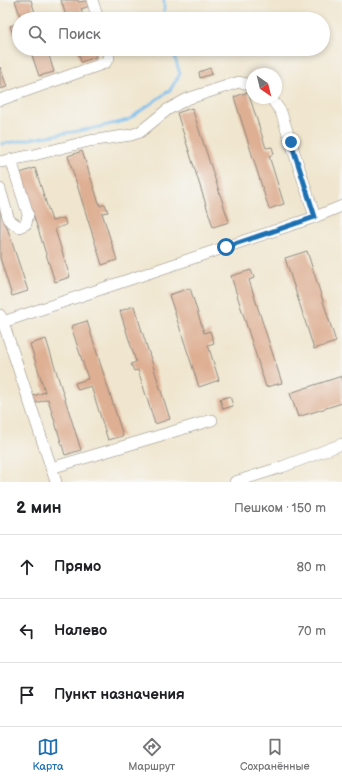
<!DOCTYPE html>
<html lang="ru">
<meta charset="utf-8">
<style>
body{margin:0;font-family:"Balsamiq Sans",sans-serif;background:#f6f6f6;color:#202124}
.compass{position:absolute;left:246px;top:68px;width:36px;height:36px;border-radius:50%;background:#fff;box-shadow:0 2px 6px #0003;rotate:145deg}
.stop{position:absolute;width:12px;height:12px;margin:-9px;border:3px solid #1f6fb2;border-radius:50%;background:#fff}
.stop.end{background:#1f6fb2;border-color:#fff;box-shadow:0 1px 4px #0008}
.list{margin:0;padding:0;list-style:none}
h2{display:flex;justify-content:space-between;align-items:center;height:52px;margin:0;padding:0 16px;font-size:17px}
h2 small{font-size:13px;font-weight:400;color:#757577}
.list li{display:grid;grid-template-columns:26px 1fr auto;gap:12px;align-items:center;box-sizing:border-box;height:64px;padding:0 16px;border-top:1px solid #e0e0e0}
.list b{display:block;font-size:15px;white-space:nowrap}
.list em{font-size:13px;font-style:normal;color:#757577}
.icon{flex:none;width:22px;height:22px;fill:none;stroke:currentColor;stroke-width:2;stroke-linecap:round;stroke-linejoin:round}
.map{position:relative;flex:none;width:342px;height:482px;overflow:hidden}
.search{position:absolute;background:#fff;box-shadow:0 2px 6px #0003;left:12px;right:12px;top:12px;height:44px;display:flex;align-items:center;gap:10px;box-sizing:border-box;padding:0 14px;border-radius:22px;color:#757577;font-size:15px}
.sheet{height:244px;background:#fff}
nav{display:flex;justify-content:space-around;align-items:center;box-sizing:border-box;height:56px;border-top:1px solid #e0e0e0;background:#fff;font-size:11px;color:#757577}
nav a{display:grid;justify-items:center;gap:2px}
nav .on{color:#1f6fb2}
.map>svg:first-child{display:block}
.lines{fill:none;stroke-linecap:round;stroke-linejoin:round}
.stream{stroke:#79bef0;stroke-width:2.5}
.building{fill:#deaf93}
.minor-casing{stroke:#8e887d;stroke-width:12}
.minor{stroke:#fff;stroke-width:11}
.route{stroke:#1f6fb2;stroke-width:5}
</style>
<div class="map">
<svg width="342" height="482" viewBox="0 0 342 482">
<rect width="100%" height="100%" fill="#f6f6f2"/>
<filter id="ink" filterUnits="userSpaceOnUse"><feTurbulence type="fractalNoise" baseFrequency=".025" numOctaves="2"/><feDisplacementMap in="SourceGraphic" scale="8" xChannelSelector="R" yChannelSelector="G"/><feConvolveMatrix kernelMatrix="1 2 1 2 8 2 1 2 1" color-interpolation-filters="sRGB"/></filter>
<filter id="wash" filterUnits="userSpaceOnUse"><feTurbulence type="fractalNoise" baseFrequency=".012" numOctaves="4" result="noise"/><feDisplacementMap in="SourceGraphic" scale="16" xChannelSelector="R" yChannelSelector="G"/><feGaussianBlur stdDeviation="0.9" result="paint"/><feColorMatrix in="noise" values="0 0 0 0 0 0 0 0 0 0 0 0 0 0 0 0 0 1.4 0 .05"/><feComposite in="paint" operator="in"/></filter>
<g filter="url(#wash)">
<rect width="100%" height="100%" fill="#f0e6cf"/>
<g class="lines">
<g class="stream">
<path d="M 164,0 L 164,19"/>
<path d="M 2,144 L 95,128 L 128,120 L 170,90 L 180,74 L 172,49"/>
</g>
</g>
<g id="blocks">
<g class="building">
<path d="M 15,0 L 31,0 L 37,19 L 21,19 Z"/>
<path d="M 61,0 L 78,0 L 79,2 L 91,0 L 93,5 L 81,9 L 84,19 L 67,19 Z"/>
<path d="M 19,23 L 19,32 L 13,34 L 10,26 Z"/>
<path d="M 30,49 L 47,49 L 54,72 L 39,76 Z"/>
<path d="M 77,49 L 94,49 L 96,57 L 81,62 Z"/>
<path d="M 0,67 L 7,87 L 0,89 Z"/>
<path d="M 210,68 L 212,74 L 200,78 L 199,72 Z"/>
<path d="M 248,92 L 266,148 L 272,147 L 274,154 L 269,156 L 284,204 L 269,209 L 234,97 Z"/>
<path d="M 192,108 L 229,222 L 213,227 L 177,113 Z"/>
<path d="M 82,151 L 100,206 L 105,204 L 108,212 L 102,213 L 117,260 L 102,265 L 68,156 Z"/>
<path d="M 35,168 L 52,221 L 64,218 L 66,225 L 55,229 L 70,277 L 55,282 L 20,173 Z"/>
<path d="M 0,206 L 28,291 L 12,296 L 0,258 Z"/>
<path d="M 307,251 L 336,342 L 314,349 L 285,258 Z"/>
<path d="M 251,270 L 254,278 L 249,280 L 282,383 L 266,387 L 231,276 Z"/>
<path d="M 190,288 L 204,333 L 210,331 L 214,343 L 208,345 L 219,380 L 199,387 L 169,295 Z"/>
<path d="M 134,306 L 170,419 L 155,424 L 138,370 L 134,371 L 131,364 L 136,362 L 120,311 Z"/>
<path d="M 87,321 L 123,436 L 108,440 L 91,386 L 78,390 L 75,383 L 88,379 L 71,326 Z"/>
<path d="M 46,339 L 81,450 L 65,455 L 48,399 L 36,403 L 33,396 L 45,392 L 30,344 Z"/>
<path d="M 342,376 L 342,403 L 298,417 L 290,393 Z"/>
<path d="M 230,396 L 233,406 L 223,409 L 220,399 Z"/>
</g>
</g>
</g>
<g filter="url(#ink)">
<use href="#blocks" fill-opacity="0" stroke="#8e887d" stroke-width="1"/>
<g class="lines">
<defs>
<g id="minor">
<path d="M 92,0 L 98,19"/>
<path d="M 271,98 L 281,112 L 315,217"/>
<path d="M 0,100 L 105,63 L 109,58 L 107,49"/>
<path d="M 0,162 L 34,155 L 89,141 L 131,135 L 140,132 L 167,110 L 187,99 L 239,82 L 252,85"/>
<path d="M 0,189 L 9,220 L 19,227 L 26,224 L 28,214 L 11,160"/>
<path d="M 0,315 L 3,322 L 56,482"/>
<path d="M 3,322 L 315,217 L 342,206"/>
<path d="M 51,468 L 212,420"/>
<path d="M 235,482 L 282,467 L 342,444"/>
</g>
</defs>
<use href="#minor" class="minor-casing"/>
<use href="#minor" class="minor"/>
</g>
</g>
<g class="lines" filter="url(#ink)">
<path class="route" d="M 226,247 L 315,217 L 291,142"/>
</g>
</svg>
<svg class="compass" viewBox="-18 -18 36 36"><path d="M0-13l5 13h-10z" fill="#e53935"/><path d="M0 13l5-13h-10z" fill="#757577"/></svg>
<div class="stop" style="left:226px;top:247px"></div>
<div class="stop end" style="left:291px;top:142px"></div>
<div class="search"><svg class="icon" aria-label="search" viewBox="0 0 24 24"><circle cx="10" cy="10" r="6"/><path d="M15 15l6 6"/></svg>Поиск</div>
</div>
<section class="sheet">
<h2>2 мин<small>Пешком · 150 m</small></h2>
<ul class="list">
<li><svg class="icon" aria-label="ahead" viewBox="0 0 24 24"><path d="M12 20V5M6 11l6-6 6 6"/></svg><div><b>Прямо</b></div><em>80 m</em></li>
<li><svg class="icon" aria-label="left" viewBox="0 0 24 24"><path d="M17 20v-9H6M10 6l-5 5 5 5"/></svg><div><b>Налево</b></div><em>70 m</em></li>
<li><svg class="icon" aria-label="arrive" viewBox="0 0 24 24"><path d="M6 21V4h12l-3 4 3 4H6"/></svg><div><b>Пункт назначения</b></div></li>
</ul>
</section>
<nav>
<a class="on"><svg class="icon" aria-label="map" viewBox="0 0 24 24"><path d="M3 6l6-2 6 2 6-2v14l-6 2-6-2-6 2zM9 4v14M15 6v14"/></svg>Карта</a>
<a><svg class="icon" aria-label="directions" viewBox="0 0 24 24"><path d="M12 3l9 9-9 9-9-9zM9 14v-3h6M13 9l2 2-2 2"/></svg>Маршрут</a>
<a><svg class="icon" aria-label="saved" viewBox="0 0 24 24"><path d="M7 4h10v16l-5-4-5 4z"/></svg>Сохранённые</a>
</nav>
